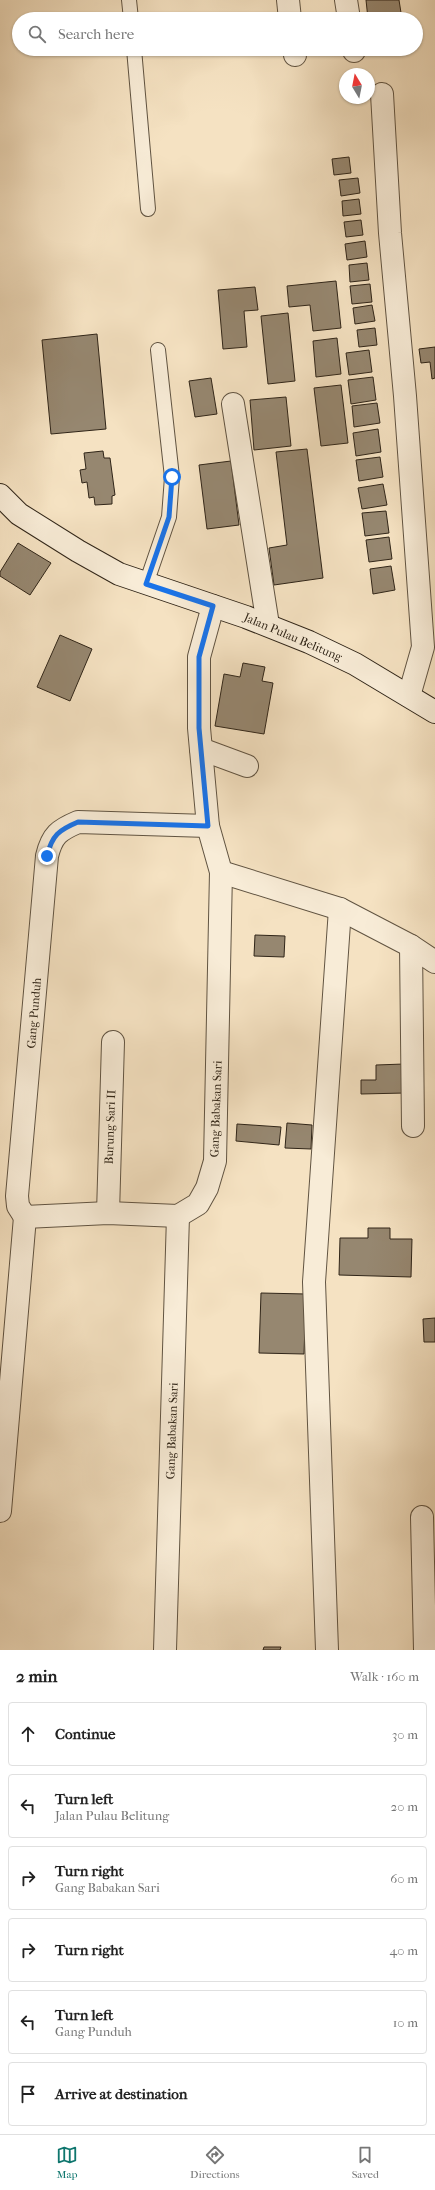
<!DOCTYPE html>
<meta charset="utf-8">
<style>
body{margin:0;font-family:"IM FELL French Canon",serif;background:#f6f6f6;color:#222}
.compass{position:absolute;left:339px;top:68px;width:36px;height:36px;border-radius:50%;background:#fff;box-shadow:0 1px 3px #0004;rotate:350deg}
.stop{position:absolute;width:12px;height:12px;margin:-9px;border:3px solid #1a73e8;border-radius:50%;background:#fff}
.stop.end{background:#1a73e8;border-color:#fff;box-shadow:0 1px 4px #0008}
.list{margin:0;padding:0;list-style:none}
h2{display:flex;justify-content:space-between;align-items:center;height:52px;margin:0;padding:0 16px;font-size:17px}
h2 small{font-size:13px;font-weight:400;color:#767676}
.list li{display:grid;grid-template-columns:26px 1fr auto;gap:12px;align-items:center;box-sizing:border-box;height:64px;margin:0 8px 8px;padding:0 8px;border:1px solid #e0e0e0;border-radius:4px}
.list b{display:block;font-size:15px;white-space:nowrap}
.list p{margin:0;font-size:13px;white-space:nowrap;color:#767676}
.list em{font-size:13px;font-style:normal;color:#767676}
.icon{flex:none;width:22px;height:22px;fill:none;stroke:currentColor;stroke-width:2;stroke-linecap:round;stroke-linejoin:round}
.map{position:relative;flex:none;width:435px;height:1650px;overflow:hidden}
.search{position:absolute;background:#fff;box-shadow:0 1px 3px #0004;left:12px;right:12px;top:12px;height:44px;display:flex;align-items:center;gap:10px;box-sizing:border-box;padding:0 14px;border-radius:22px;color:#767676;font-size:15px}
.sheet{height:484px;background:#fff}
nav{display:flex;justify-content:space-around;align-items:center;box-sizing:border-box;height:56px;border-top:1px solid #e0e0e0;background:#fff;font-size:11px;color:#767676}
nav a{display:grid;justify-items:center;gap:2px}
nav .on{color:#0f766e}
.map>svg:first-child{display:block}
.building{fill:#968770;stroke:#302518}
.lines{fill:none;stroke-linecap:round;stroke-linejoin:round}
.lane-casing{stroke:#615442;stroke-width:16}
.street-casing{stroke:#615442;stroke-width:24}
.secondary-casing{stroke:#302518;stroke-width:24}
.lane{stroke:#f8ecd7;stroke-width:14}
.street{stroke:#f8ecd7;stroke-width:22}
.secondary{stroke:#f8ecd7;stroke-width:22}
.route{stroke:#1a73e8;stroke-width:5}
.labels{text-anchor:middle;stroke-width:4;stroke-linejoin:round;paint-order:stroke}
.street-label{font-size:12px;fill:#302518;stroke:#f8ecd7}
</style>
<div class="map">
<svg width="435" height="1650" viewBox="0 0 435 1650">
<rect width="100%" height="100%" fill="#f5e2c2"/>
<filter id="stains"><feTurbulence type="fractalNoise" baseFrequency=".005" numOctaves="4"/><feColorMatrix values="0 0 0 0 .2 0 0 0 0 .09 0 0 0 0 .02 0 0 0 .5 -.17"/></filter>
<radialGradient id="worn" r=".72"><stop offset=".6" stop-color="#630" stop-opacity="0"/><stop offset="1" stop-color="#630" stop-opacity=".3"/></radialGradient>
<g class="building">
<path d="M 366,0 L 399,0 L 402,19 L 368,19 Z"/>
<path d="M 349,157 L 351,173 L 334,175 L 332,159 Z"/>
<path d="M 358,178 L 360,193 L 341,196 L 339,180 Z"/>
<path d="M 359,199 L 361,214 L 343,216 L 342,201 Z"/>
<path d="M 361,220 L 363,235 L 346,237 L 344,222 Z"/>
<path d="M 365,241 L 367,257 L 347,260 L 345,244 Z"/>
<path d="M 367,263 L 369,280 L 350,282 L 349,265 Z"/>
<path d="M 336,281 L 341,328 L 313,331 L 310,305 L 289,307 L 287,286 Z"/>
<path d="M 370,284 L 372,302 L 352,304 L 350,286 Z"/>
<path d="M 255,287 L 258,310 L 244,311 L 247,347 L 223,349 L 218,290 Z"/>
<path d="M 372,305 L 375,321 L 355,324 L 353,308 Z"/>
<path d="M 288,313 L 295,381 L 268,384 L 261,316 Z"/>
<path d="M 375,328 L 377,345 L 359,347 L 357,330 Z"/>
<path d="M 97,334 L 106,429 L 51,434 L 42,340 Z"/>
<path d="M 337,338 L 341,374 L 316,377 L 313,341 Z"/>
<path d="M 435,347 L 435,378 L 432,379 L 430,362 L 421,363 L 419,349 Z"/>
<path d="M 369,350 L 372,372 L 349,375 L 346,353 Z"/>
<path d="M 373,377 L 376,400 L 351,404 L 348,380 Z"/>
<path d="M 211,378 L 217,414 L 195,417 L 189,381 Z"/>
<path d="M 341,385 L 348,443 L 321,446 L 314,388 Z"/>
<path d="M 286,397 L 291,446 L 254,450 L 250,400 Z"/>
<path d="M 377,403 L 380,423 L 354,427 L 352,406 Z"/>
<path d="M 378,429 L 381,452 L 356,456 L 353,433 Z"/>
<path d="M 307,449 L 323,578 L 274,585 L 269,548 L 287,545 L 276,452 Z"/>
<path d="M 103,451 L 104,458 L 110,458 L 115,495 L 112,496 L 112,504 L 95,505 L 94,497 L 89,498 L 87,482 L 82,483 L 80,470 L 86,469 L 84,453 Z"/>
<path d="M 380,457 L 383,477 L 359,481 L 356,460 Z"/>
<path d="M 231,461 L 239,525 L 207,529 L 199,465 Z"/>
<path d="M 383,484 L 387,505 L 362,509 L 358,488 Z"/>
<path d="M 386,511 L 389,533 L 365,536 L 362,513 Z"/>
<path d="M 389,537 L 392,559 L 369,562 L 366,540 Z"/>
<path d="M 18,543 L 51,563 L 30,595 L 0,576 L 0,572 Z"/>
<path d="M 391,566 L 395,590 L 373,594 L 370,569 Z"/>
<path d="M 60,635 L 92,649 L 70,701 L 37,687 Z"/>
<path d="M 243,663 L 265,667 L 262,681 L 273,683 L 264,734 L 215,726 L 224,674 L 240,677 Z"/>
<path d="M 255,935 L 285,936 L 284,957 L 254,956 Z"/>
<path d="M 404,1064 L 405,1093 L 361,1094 L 361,1080 L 376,1080 L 376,1065 Z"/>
<path d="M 287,1123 L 312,1125 L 311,1149 L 285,1148 Z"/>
<path d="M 237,1124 L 281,1127 L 279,1145 L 236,1141 Z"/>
<path d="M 368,1228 L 390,1228 L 390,1239 L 412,1239 L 411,1277 L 339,1275 L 340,1238 L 368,1238 Z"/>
<path d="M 261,1293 L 306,1294 L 304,1354 L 259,1353 Z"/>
<path d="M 435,1318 L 435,1342 L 424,1342 L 423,1319 Z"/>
<path d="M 264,1647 L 281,1647 L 280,1650 L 263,1650 Z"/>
</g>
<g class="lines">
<defs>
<g id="lane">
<path d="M 129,0 L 131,19"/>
<path d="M 134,49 L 148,209"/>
<path d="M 146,584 L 169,517 L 172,477 L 158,350"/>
</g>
<g id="street">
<path d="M 288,0 L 290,19"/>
<path d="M 346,0 L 349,19"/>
<path d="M 294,49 L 295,55"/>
<path d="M 354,49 L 354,51"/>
<path d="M 382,94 L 390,233 L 405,396 L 423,647 L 409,696"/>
<path d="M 233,404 L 268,625"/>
<path d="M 201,749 L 247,766"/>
<path d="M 221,872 L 340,909 L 411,946 L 435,962"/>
<path d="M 411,946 L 413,1126"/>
<path d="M 108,1213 L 113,1042"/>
<path d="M 178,1216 L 198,1204 L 207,1188 L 215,1161 L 221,872 L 208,826 L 199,728 L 199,657 L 213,606"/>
<path d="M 25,1217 L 18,1206 L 17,1196 L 47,856 C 52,835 59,830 78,822 L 208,826"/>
<path d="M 25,1217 L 108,1213 L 178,1216"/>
<path d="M 0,1511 L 25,1217"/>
<path d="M 422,1517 L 425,1650"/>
<path d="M 165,1650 L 178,1216"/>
<path d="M 327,1650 L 314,1282 L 340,909"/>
</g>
<path id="secondary" d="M 0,495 L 19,514 L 78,551 L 119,574 L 246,617 L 309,642 L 355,664 L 435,712"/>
</defs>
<use href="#lane" class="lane-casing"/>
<use href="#street" class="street-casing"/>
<use href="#secondary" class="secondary-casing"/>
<use href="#lane" class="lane"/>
<use href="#street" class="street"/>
<use href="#secondary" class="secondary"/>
</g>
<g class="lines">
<path class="route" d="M 47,856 C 52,835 59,830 78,822 L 208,826 L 199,728 L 199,657 L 213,606 L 146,584 L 169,517 L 172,477"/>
</g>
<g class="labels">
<g class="street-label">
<text transform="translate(293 637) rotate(23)" y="4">Jalan Pulau Belitung</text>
<text transform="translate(34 1013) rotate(-85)" y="4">Gang Punduh</text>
<text transform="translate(216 1109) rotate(-88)" y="4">Gang Babakan Sari</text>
<text transform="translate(110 1127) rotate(-88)" y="4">Burung Sari II</text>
<text transform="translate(172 1431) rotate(-88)" y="4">Gang Babakan Sari</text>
</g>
</g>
<rect width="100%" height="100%" filter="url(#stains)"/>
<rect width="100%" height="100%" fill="url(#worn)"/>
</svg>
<svg class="compass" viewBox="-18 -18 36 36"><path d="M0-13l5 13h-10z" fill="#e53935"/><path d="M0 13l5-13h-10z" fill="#767676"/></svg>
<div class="stop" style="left:172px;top:477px"></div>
<div class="stop end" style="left:47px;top:856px"></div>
<div class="search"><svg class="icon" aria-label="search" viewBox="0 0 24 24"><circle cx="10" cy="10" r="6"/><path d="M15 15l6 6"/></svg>Search here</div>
</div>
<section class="sheet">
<h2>2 min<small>Walk · 160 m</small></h2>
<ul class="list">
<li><svg class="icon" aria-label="ahead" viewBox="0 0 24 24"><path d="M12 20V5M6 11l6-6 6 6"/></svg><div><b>Continue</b></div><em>30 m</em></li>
<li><svg class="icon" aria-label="left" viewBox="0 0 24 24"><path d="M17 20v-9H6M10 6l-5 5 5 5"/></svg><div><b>Turn left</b><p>Jalan Pulau Belitung</p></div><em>20 m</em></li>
<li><svg class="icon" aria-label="right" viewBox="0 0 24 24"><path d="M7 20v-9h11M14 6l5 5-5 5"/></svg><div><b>Turn right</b><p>Gang Babakan Sari</p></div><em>60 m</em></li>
<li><svg class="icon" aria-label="right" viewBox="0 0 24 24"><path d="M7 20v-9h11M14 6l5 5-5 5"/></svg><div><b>Turn right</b></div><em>40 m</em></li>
<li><svg class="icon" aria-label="left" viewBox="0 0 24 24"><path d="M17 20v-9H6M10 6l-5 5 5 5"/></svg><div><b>Turn left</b><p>Gang Punduh</p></div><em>10 m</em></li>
<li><svg class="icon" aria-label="arrive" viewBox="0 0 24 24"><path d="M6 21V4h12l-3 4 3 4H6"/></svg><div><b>Arrive at destination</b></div></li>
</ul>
</section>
<nav>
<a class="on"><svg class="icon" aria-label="map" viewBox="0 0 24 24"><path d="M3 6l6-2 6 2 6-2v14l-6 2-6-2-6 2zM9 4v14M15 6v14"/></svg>Map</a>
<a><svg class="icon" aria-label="directions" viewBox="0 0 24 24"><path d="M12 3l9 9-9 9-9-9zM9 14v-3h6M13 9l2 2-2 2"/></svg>Directions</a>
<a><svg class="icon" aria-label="saved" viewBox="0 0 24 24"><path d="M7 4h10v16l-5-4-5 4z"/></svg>Saved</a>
</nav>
